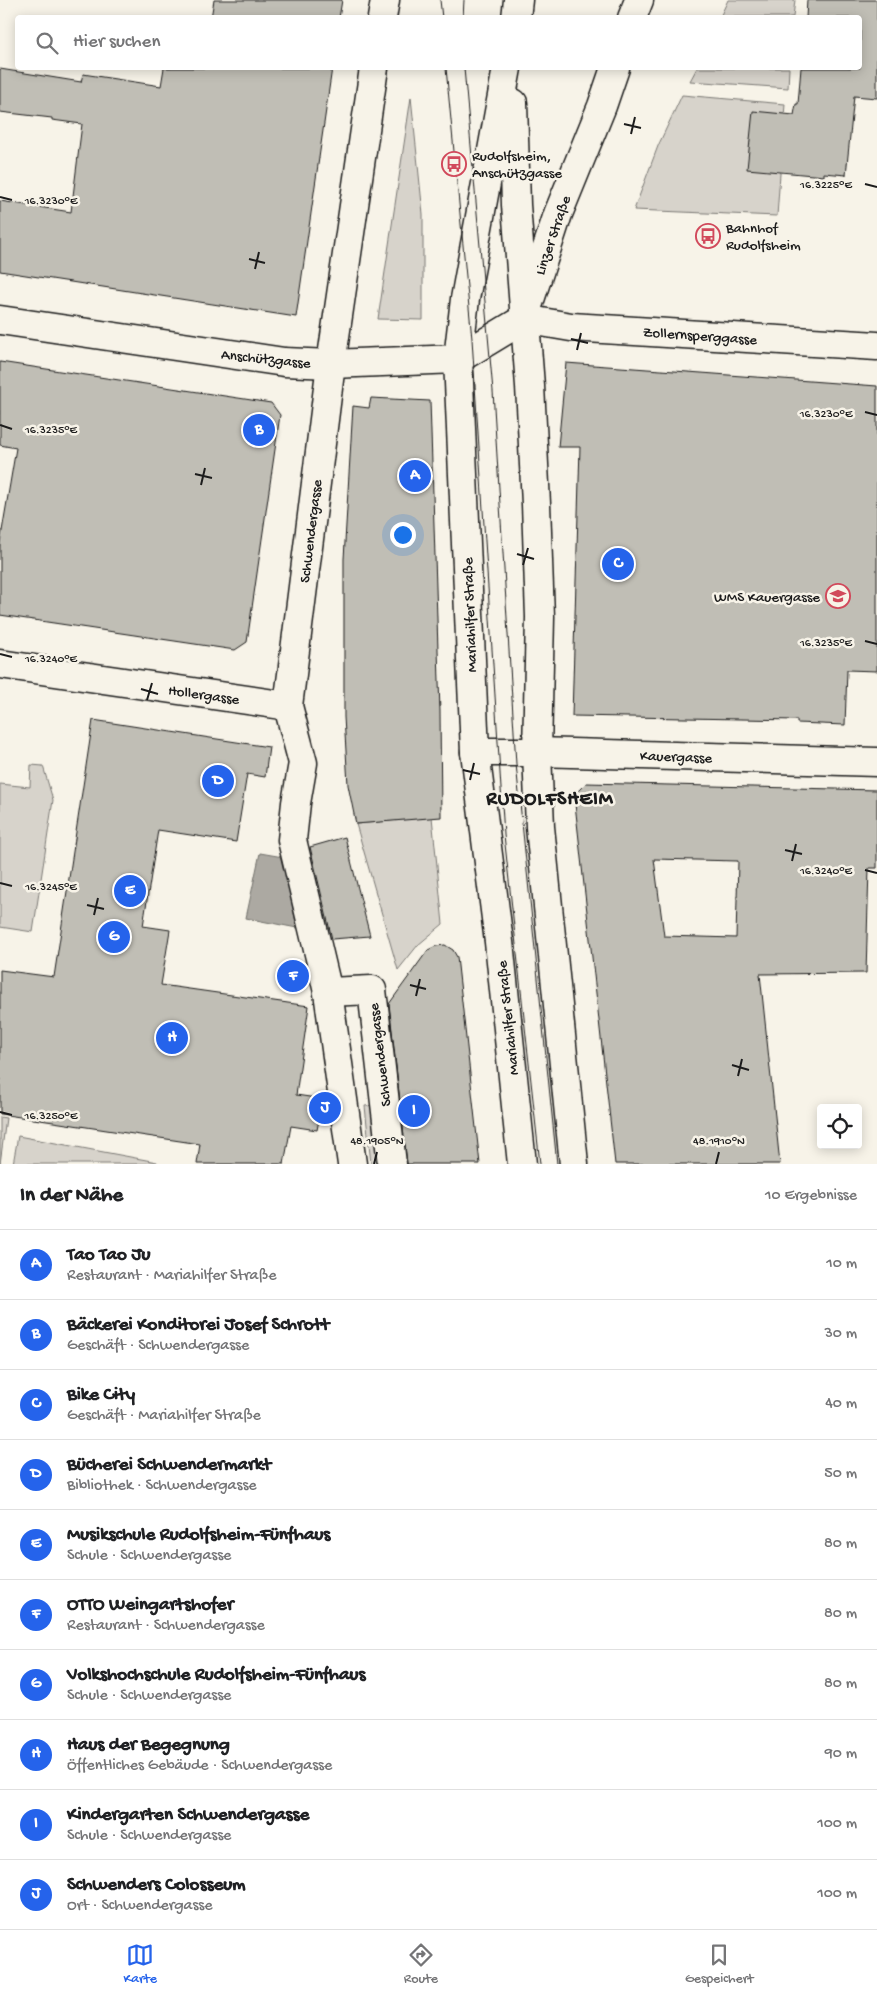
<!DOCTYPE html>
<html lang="de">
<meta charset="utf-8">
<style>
body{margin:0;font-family:"Gochi Hand",sans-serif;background:#f6f6f6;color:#202124}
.controls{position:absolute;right:15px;bottom:15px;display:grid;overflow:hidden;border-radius:5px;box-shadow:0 2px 12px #0003}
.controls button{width:45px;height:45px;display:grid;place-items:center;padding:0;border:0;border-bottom:1px solid #e0e0e0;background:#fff;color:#202124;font:25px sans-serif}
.you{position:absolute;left:402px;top:534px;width:18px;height:18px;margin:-12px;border:4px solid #fff;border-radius:50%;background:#1a73e8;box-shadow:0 0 0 8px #1a73e833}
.badge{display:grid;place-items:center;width:32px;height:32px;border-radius:50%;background:#2563eb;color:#fff;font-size:16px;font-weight:700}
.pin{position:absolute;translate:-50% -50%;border:2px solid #fff;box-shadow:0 1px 5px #0006}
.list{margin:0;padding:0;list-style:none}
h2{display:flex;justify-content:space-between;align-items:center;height:65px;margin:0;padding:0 20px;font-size:21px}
h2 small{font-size:16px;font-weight:400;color:#757577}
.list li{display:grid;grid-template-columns:32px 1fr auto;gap:15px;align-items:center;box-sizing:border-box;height:70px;padding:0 20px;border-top:1px solid #e0e0e0}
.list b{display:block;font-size:19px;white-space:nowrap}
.list p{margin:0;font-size:16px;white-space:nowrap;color:#757577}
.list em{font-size:16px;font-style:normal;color:#757577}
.icon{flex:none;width:28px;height:28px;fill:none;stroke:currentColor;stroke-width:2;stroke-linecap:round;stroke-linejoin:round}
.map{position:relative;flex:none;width:877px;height:1164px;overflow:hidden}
.search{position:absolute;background:#fff;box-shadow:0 2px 12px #0003;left:15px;right:15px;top:15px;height:55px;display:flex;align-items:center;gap:12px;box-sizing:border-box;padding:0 18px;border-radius:5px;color:#757577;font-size:19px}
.sheet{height:765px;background:#fff}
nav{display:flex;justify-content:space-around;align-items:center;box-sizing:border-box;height:70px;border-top:1px solid #e0e0e0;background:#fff;font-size:14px;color:#757577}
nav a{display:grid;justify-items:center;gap:2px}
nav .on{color:#2563eb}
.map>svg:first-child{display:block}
.green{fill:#d7d3cb;stroke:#7a7874}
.water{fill:#aca9a2;stroke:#72716c}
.building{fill:#c0beb5;stroke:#1c1c1c;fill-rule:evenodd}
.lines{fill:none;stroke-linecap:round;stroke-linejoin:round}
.minor-casing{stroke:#1c1c1c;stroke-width:31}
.minor{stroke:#f7f3e8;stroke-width:28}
.tram{stroke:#1c1c1c;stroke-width:1}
.ticks{fill:none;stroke:#1c1c1c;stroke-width:2}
.labels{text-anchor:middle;stroke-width:5;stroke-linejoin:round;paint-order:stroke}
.poi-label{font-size:15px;fill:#1c1c1c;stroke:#f7f3e8;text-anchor:start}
.street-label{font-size:15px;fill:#1c1c1c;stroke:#f7f3e8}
.district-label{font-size:20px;font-weight:bold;letter-spacing:1px;fill:#1c1c1c;stroke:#f7f3e8}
.ticks-label{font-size:12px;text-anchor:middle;fill:#1c1c1c;stroke:#f7f3e8;stroke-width:5;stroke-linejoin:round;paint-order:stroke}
</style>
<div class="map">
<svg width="877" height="1164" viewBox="0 0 877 1164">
<rect width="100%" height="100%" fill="#f7f3e8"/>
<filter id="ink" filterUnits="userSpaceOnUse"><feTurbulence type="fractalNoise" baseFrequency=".02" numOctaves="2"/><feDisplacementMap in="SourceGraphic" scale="10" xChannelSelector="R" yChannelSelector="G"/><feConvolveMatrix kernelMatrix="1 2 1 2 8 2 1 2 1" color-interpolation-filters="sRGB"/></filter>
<g filter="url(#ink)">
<g class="green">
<path d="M 728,0 L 795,0 L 793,17 L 720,17 Z"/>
<path d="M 697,68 L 789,68 L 788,88 L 690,81 Z"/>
<path d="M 682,95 L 785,104 L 777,216 L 634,210 L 658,146 Z"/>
<path d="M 411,97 L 423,214 L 423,320 L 378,319 Z"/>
<path d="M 31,765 L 43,766 L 53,800 L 33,932 L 0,927 L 0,784 L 30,787 Z"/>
<path d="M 432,817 L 443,924 L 418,945 L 398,970 L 356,824 Z"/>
<path d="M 374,1105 L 380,1164 L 371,1164 L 365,1106 Z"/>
<path d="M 0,1117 L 6,1118 L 0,1164 Z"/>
<path d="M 18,1136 L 157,1162 L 157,1164 L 13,1164 Z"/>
</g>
<path class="water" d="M 260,853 L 283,857 L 297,928 L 246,918 Z"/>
<g class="building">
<path d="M 214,0 L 342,0 L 339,18 L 211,18 Z"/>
<path d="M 807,0 L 877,0 L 877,98 L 854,96 L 846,175 L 824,173 L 824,176 L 747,169 L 753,111 L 794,115 L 796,104 L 798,104 L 801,68 L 860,68 L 860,18 L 806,18 Z"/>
<path d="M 164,68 L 332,68 L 296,317 L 0,271 L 0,201 L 71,212 L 82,124 L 52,120 L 52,118 L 0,112 L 0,69 L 81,82 L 83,74 L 161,86 Z"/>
<path d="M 0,362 L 271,403 L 280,415 L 247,642 L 235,650 L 0,615 L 0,543 L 16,448 L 0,445 Z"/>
<path d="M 566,363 L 877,386 L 877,671 L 847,670 L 845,725 L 797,723 L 797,720 L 572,716 L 580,447 L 558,447 Z"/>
<path d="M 371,398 L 430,401 L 440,712 L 441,817 L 356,824 L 348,785 L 344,717 L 344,559 L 353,406 L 369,408 Z"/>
<path d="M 93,720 L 269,747 L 265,777 L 247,774 L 236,842 L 158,830 L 143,926 L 170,930 L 161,985 L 309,1006 L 296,1095 L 323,1099 L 317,1130 L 291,1126 L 284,1164 L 197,1164 L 200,1144 L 0,1114 L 0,970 L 54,977 Z"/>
<path d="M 586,783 L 877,790 L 877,868 L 869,868 L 866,973 L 760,974 L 780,1164 L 615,1164 L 574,795 ZM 654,859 L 738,861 L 736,938 L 664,936 Z"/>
<path d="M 345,837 L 370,936 L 332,939 L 310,847 Z"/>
<path d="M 445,945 L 453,950 L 457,957 L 480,1164 L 407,1164 L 389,1004 L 428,950 L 436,946 Z"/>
</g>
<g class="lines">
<defs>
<g id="minor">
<path d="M 382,18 L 385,0"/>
<path d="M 516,18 L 518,0"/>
<path d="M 632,18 L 639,0"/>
<path d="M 507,68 L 465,299 L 458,359 L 475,752 L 499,942 L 522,1164"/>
<path d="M 513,103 L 516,205 L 530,386 L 536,504 L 540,617 L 537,752 L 540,827 L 574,1164"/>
<path d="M 528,306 L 558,214 L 602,106 L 615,68"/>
<path d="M 524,319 L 571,327 L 877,346"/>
<path d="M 0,320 L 284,362 L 331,364 L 458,359 L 524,319"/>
<path d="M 0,664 L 288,706"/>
<path d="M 475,752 L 537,752 L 877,762"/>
<path d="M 328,992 L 372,990 L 392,1164"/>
<path d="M 352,1164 L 328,992 L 292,840 L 296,803 L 303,763 L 288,706 L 331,364 L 374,68"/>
</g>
</defs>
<use href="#minor" class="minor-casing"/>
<use href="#minor" class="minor"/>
<g class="tram">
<path d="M 440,0 L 442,18"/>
<path d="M 463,18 L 464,0"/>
<path d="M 446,68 L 472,339 L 504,835 L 540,1164"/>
<path d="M 464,68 L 493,391 L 516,764 L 557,1164"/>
</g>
</g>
</g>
<path class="ticks" d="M 624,124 L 641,128M 631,134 L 635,117M 865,184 L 877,187M 0,197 L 12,200M 249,259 L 265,263M 255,269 L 259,252M 571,339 L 588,343M 577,350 L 581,333M 865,412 L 877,415M 0,425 L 12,429M 195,474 L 212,478M 201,485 L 205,468M 517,554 L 534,559M 523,565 L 528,548M 865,641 L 877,644M 0,654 L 12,657M 141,689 L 158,694M 147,700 L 152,683M 463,770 L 480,774M 470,780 L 474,763M 785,850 L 802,854M 792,861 L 796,844M 865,870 L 877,873M 0,883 L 12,886M 87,905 L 104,909M 94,915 L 98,898M 410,985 L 426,989M 416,996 L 420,979M 732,1065 L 749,1070M 738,1076 L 742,1059M 0,1112 L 12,1115M 374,1164 L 377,1152M 716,1164 L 719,1152"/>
<defs>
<symbol id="bus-ring" viewBox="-11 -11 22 22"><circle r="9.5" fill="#f7f3e8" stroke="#d1495b" stroke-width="1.5"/><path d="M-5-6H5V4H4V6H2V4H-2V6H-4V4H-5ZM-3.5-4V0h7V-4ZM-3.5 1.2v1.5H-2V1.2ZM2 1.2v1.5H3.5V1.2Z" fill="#d1495b"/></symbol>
<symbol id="school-ring" viewBox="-11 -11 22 22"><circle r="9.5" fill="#f7f3e8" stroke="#d1495b" stroke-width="1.5"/><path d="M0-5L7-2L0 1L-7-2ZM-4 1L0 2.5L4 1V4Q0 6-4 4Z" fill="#d1495b"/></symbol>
</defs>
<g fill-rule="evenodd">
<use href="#bus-ring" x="440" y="150" width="28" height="28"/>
<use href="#bus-ring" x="694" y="222" width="28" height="28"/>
<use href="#school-ring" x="824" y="582" width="28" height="28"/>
</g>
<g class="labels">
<g class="poi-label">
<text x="472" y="160">Rudolfsheim,<tspan x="472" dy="17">Anschützgasse</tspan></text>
<text x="726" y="232">Bahnhof<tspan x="726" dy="17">Rudolfsheim</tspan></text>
<text x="820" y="601" text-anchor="end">WMS Kauergasse</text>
</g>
<g class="street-label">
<text transform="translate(552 235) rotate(-71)" y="5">Linzer Straße</text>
<text transform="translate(700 335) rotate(4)" y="5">Zollernsperggasse</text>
<text transform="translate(266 358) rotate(6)" y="5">Anschützgasse</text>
<text transform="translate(310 531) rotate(-83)" y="5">Schwendergasse</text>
<text transform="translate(469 615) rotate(-92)" y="5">Mariahilfer Straße</text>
<text transform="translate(204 694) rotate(8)" y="5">Hollergasse</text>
<text transform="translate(676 756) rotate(2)" y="5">Kauergasse</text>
<text transform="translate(507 1018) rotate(-96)" y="5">Mariahilfer Straße</text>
<text transform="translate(379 1055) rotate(-97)" y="5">Schwendergasse</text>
</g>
<g class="district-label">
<text x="550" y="804">RUDOLFSHEIM</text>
</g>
</g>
<g class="ticks-label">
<text x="826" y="188">16.3225°E</text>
<text x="51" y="204">16.3230°E</text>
<text x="826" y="417">16.3230°E</text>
<text x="51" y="433">16.3235°E</text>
<text x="826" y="646">16.3235°E</text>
<text x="51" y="662">16.3240°E</text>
<text x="826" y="874">16.3240°E</text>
<text x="51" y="890">16.3245°E</text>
<text x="51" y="1119">16.3250°E</text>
<text x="377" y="1144">48.1905°N</text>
<text x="719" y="1144">48.1910°N</text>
</g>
</svg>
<div class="controls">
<button><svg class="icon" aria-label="locate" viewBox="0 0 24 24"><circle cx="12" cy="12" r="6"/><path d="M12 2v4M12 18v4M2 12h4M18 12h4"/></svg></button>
</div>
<div class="you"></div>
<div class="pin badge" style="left:415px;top:476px">A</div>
<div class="pin badge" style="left:259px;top:430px">B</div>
<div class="pin badge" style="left:618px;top:564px">C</div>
<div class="pin badge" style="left:218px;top:781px">D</div>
<div class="pin badge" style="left:130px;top:891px">E</div>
<div class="pin badge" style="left:293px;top:976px">F</div>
<div class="pin badge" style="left:114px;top:937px">G</div>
<div class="pin badge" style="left:172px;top:1038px">H</div>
<div class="pin badge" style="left:414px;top:1111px">I</div>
<div class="pin badge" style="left:325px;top:1108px">J</div>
<div class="search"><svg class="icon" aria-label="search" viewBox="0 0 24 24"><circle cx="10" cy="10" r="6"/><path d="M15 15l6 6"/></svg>Hier suchen</div>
</div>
<section class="sheet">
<h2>In der Nähe<small>10 Ergebnisse</small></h2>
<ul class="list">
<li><span class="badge">A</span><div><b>Tao Tao Ju</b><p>Restaurant · Mariahilfer Straße</p></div><em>10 m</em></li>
<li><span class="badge">B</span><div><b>Bäckerei Konditorei Josef Schrott</b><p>Geschäft · Schwendergasse</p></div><em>30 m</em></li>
<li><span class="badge">C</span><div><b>Bike City</b><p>Geschäft · Mariahilfer Straße</p></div><em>40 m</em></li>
<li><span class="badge">D</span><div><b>Bücherei Schwendermarkt</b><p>Bibliothek · Schwendergasse</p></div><em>50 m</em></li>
<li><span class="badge">E</span><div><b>Musikschule Rudolfsheim-Fünfhaus</b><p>Schule · Schwendergasse</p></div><em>80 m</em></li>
<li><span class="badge">F</span><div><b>OTTO Weingartshofer</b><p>Restaurant · Schwendergasse</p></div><em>80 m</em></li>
<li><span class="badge">G</span><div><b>Volkshochschule Rudolfsheim-Fünfhaus</b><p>Schule · Schwendergasse</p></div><em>80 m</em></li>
<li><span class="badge">H</span><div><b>Haus der Begegnung</b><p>Öffentliches Gebäude · Schwendergasse</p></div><em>90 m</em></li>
<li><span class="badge">I</span><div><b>Kindergarten Schwendergasse</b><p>Schule · Schwendergasse</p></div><em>100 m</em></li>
<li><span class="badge">J</span><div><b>Schwenders Colosseum</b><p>Ort · Schwendergasse</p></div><em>100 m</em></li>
</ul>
</section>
<nav>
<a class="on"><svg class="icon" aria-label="map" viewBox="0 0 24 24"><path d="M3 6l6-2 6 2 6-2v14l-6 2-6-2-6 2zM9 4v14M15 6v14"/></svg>Karte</a>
<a><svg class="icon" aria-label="directions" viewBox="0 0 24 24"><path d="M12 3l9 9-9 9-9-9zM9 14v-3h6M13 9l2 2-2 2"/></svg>Route</a>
<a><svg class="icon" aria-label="saved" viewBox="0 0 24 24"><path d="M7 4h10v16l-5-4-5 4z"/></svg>Gespeichert</a>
</nav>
